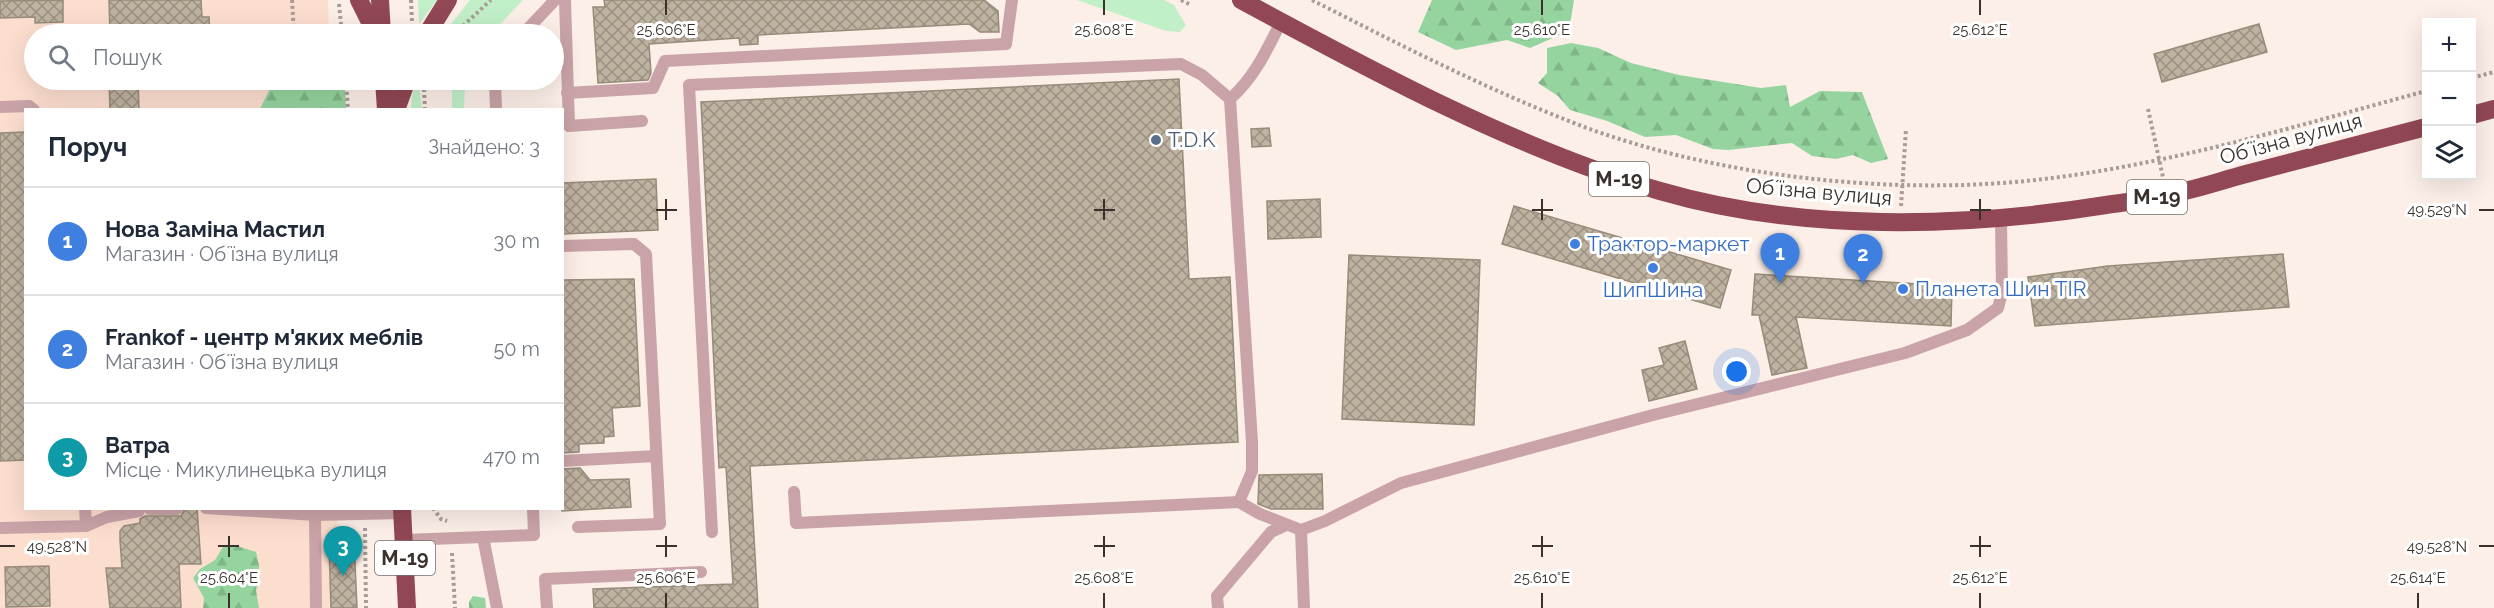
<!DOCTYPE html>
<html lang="uk">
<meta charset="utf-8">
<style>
body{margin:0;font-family:Raleway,sans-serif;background:#f6f6f7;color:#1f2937}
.controls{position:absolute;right:18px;top:18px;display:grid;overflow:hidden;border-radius:0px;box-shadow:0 6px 24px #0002}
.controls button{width:54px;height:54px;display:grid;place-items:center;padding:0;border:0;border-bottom:2px solid #e0e1e3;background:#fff;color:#1f2937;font:30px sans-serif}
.you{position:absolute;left:1737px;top:372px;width:21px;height:21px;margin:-15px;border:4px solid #fff;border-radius:50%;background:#1a73e8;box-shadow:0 0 0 9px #1a73e833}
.badge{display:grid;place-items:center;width:39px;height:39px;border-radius:50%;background:#d93025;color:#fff;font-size:20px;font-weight:700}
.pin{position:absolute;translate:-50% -50px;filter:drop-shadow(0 2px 3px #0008)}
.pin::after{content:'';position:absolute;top:32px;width:21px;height:18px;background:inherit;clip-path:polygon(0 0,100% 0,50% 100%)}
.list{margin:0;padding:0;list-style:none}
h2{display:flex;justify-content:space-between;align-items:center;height:78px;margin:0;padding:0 24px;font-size:26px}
h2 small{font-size:20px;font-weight:400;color:#747a83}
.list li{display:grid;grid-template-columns:39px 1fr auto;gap:18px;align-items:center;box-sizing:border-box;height:108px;padding:0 24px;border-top:2px solid #e0e1e3}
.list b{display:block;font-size:22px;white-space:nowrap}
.list p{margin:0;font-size:20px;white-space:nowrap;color:#747a83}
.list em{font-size:20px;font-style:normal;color:#747a83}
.icon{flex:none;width:33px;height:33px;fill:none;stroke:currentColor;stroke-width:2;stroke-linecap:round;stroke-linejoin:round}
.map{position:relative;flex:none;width:2494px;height:608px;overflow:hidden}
.search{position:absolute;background:#fff;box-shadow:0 6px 24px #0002;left:24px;top:24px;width:540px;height:66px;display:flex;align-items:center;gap:15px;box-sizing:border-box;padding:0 21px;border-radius:33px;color:#747a83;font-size:22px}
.panel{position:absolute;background:#fff;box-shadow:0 6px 24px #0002;left:24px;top:108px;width:540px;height:402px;border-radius:0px}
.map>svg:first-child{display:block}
.built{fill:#fcdecf}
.green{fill:#c1f0c8}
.forest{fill:url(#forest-firs)}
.building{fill:url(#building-cross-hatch);stroke:#978b7a;stroke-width:1.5}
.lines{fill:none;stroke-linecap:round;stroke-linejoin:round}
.path{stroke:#a89c97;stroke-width:4;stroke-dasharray:3 3;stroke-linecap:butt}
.lane{stroke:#c9a3a8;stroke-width:12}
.highway{stroke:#914854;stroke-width:18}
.ticks{fill:none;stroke:#3a312d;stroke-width:2}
.service-dot{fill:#5c6f8a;stroke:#fff;stroke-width:2}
.shop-dot{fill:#3f7fe0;stroke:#fff;stroke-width:2}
.labels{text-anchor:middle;stroke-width:6;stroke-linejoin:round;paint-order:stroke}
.shield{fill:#fff;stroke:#756f6c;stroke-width:1.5}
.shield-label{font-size:20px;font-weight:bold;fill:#3a312d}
.street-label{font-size:21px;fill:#3a312d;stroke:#fff}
.service-label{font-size:21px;fill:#4e5e75;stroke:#fff;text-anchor:start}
.shop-label{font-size:21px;fill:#366cbe;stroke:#fff;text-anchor:start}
.ticks-label{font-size:15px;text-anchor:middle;fill:#3a312d;stroke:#fff;stroke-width:6;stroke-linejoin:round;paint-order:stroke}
</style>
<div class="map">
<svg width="2494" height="608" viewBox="0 0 2494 608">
<defs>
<pattern id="forest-firs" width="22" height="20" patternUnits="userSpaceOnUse" patternTransform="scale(1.5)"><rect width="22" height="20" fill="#95d49f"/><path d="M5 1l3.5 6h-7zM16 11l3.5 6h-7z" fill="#81b689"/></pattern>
<pattern id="building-cross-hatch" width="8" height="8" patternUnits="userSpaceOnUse" patternTransform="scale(1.5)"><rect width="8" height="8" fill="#beb2a0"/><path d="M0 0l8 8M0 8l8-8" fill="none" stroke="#9b9183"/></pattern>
</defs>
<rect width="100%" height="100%" fill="#fcefe8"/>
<path class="built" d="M 0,0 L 328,0 L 329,34 L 34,34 L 34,80 L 330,80 L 330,109 L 26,110 L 26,508 L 337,509 L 339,608 L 0,608 Z"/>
<g class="green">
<path d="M 418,0 L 437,0 L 419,24 Z"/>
<path d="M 470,0 L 523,0 L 491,34 L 443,34 Z"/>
<path d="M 1077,0 L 1164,0 L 1174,5 L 1186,25 L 1180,32 L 1166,31 Z"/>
<path d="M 418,80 L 422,109 L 411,109 L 412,96 Z"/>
<path d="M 426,80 L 465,80 L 464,109 L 452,109 L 452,81 Z"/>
</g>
<g class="forest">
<path d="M 1432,0 L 1574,0 L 1569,31 L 1530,48 L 1507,40 L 1456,50 L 1418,32 Z"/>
<path d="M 1571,43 L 1598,48 L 1631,63 L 1679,75 L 1761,88 L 1786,85 L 1790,107 L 1820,91 L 1862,92 L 1888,159 L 1871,163 L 1853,155 L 1836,159 L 1812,156 L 1792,143 L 1728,150 L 1713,149 L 1676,135 L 1645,137 L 1607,121 L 1570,110 L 1558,96 L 1538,83 L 1547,73 L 1547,48 Z"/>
<path d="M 274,80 L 341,80 L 345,88 L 346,109 L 260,109 Z"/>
<path d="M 224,545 L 237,546 L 256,552 L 259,565 L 259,582 L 256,590 L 259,608 L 203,608 L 204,598 L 193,578 L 200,569 L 215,560 Z"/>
<path d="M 473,596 L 485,598 L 486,608 L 469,608 L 469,602 Z"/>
</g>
<g class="building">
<path d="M 63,0 L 63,22 L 35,23 L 35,17 L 0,18 L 0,1 Z"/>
<path d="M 109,0 L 201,0 L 202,17 L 209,17 L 210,34 L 110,34 Z"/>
<path d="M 604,0 L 984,0 L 998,11 L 999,32 L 980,32 L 969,24 L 758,35 L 758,44 L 740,45 L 739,38 L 649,44 L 651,73 L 648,80 L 598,83 L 593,7 L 605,7 Z"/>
<path d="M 2259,24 L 2267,52 L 2162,82 L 2154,54 Z"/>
<path d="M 1179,79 L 1189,279 L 1230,277 L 1238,442 L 750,466 L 758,608 L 594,608 L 593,589 L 733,584 L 726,467 L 719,468 L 701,102 Z"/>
<path d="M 109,80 L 138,80 L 139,110 L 110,110 Z"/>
<path d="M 1269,128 L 1271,146 L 1252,147 L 1251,129 Z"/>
<path d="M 26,132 L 26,460 L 0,461 L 0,133 Z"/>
<path d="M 656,179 L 658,230 L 562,234 L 562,183 Z"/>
<path d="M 1320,199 L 1321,237 L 1268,239 L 1267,201 Z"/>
<path d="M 1514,206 L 1731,270 L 1720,308 L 1502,244 Z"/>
<path d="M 2283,254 L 2289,307 L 2035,326 L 2028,277 L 2108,266 Z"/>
<path d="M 1349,255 L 1480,260 L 1474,425 L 1342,419 Z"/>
<path d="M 1755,274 L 1952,286 L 1951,326 L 1796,317 L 1807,368 L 1772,375 L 1759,315 L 1752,315 Z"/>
<path d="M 634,279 L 640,406 L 612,408 L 614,436 L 604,437 L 604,443 L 579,444 L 579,452 L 562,453 L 562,280 Z"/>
<path d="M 1685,341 L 1697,389 L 1649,401 L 1642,370 L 1664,365 L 1659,348 Z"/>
<path d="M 580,468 L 590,480 L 629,479 L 631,507 L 562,511 L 562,469 Z"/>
<path d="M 1322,474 L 1323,509 L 1271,509 L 1258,504 L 1259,475 Z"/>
<path d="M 185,508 L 197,508 L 201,564 L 179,564 L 181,608 L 110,608 L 106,568 L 122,568 L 120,540 L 120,531 L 124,526 L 140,523 L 140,519 L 145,516 L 181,516 Z"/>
<path d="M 335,541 L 354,541 L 357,608 L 331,608 L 329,545 Z"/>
<path d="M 49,566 L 50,606 L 6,607 L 5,567 Z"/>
</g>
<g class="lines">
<g class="path">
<path d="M 292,0 L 294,34"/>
<path d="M 411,0 L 412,22"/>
<path d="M 1181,0 L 1191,5"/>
<path d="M 1312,0 C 1402,46 1492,92 1587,128 C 1727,179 1905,197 2052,178 C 2179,162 2303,124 2426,91"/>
<path d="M 339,4 L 342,34"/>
<path d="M 454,34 L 491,0"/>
<path d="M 2472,78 L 2494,72"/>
<path d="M 346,80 L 348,110"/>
<path d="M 424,89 L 425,110"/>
<path d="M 2148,109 L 2163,177"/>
<path d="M 1901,206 L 1906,129"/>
<path d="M 433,508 L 441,519 L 447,521"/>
<path d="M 365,528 L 366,608"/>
<path d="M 452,553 L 455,608"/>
</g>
<g class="lane">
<path d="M 565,0 L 569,126 L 642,121"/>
<path d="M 523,34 L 555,0"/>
<path d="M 495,80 L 496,110"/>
<path d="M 567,93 L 653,88 L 665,61 L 1006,44 L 1012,0"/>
<path d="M 0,107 L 29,106 L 34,110"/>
<path d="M 562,246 L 634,244 L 646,254 L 660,524 L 578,527"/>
<path d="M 562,461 L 656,456"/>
<path d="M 794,492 L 796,523 L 1239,502 L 1260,514 L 1301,530 L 1325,521 L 1401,483 L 1653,415 L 1905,353 L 1967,330 L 1998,308 L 2002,293 L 2001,218"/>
<path d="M 1239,502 L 1252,471 L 1252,442 L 1230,99 C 1254,78 1267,50 1281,22"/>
<path d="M 206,508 L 315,515 L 403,513"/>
<path d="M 150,509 L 177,509"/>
<path d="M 315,515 L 316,608"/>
<path d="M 86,526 L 107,517 L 139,511"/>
<path d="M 0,528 L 86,526 L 85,508"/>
<path d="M 1301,530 L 1304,608"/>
<path d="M 712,532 L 689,85 L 1181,64 L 1202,75 L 1230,99"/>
<path d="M 483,537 L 497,608"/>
<path d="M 404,540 L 534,535 L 533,508"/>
<path d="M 547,608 L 545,579 L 701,572"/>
<path d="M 1218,608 L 1217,596 L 1271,532 L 1286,525"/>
</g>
<g class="highway">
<path d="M 359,0 L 376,34"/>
<path d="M 380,0 L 382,34"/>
<path d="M 1241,0 C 1372,71 1516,149 1660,191 C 1801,232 1962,228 2106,205 C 2126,202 2147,200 2167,195 C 2194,190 2220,181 2246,174 C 2306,158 2366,143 2426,127"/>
<path d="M 427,34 L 448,0"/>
<path d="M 384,80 L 386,110"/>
<path d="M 396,110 L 407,80"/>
<path d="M 2472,115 L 2494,109"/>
<path d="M 402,508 L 407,608"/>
</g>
</g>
<path class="ticks" d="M 666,0 L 666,15M 1104,0 L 1104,15M 1542,0 L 1542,15M 1980,0 L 1980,15M 666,199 L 666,220M 1104,199 L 1104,220M 1542,199 L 1542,220M 1980,199 L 1980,220M 656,210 L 677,210M 1094,210 L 1115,210M 1532,210 L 1553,210M 1970,210 L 1991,210M 2479,210 L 2494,210M 229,536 L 229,557M 666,536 L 666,557M 1104,536 L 1104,557M 1542,536 L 1542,557M 1980,536 L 1980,557M 0,546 L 15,546M 218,546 L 239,546M 656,546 L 677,546M 1094,546 L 1115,546M 1532,546 L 1553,546M 1970,546 L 1991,546M 2479,546 L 2494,546M 229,593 L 229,608M 666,593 L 666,608M 1104,593 L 1104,608M 1542,593 L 1542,608M 1980,593 L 1980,608M 2418,593 L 2418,608"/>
<circle class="service-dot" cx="1156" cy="140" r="6"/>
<g class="shop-dot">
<circle cx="1575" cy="244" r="6"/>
<circle cx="1653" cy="268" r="6"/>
<circle cx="1903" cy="289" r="6"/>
</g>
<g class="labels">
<g class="shield">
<rect x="1589" y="162" width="60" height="34" rx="4.5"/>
<rect x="2127" y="180" width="60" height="34" rx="4.5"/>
<rect x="375" y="541" width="60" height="34" rx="4.5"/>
</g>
<g class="shield-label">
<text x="1619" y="186">М-19</text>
<text x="2157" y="204">М-19</text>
<text x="405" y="565">М-19</text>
</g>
<g class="street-label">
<text transform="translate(2291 139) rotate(-15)" y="7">Обʼїзна вулиця</text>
<text transform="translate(1819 192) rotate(5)" y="7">Обʼїзна вулиця</text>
</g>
<g class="service-label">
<text x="1168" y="147">T.D.K</text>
</g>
<g class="shop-label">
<text x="1587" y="251">Трактор-маркет</text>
<text x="1915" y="296">Планета Шин TIR</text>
<text x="1653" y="297" text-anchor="middle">ШипШина</text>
</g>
</g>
<g class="ticks-label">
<text x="666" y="35">25.606°E</text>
<text x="1104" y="35">25.608°E</text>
<text x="1542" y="35">25.610°E</text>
<text x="1980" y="35">25.612°E</text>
<text x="2437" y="215">49.529°N</text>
<text x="57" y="552">49.528°N</text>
<text x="2437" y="552">49.528°N</text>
<text x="229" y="583">25.604°E</text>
<text x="666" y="583">25.606°E</text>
<text x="1104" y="583">25.608°E</text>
<text x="1542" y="583">25.610°E</text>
<text x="1980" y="583">25.612°E</text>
<text x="2418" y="583">25.614°E</text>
</g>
</svg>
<div class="controls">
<button>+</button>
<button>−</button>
<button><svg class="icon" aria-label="layers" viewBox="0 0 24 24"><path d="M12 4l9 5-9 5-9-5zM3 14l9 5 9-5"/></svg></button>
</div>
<div class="you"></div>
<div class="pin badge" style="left:1780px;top:283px;background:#3f7fe0">1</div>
<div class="pin badge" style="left:1863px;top:284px;background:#3f7fe0">2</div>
<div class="pin badge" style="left:343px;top:576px;background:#0f9aa8">3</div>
<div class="search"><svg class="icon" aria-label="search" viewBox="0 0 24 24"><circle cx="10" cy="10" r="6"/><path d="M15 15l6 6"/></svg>Пошук</div>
<section class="panel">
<h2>Поруч<small>Знайдено: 3</small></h2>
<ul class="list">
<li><span class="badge" style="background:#3f7fe0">1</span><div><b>Нова Заміна Мастил</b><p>Магазин · Обʼїзна вулиця</p></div><em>30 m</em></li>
<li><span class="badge" style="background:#3f7fe0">2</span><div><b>Frankof - центр м'яких меблів</b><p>Магазин · Обʼїзна вулиця</p></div><em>50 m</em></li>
<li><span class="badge" style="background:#0f9aa8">3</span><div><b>Ватра</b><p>Місце · Микулинецька вулиця</p></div><em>470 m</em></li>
</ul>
</section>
</div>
